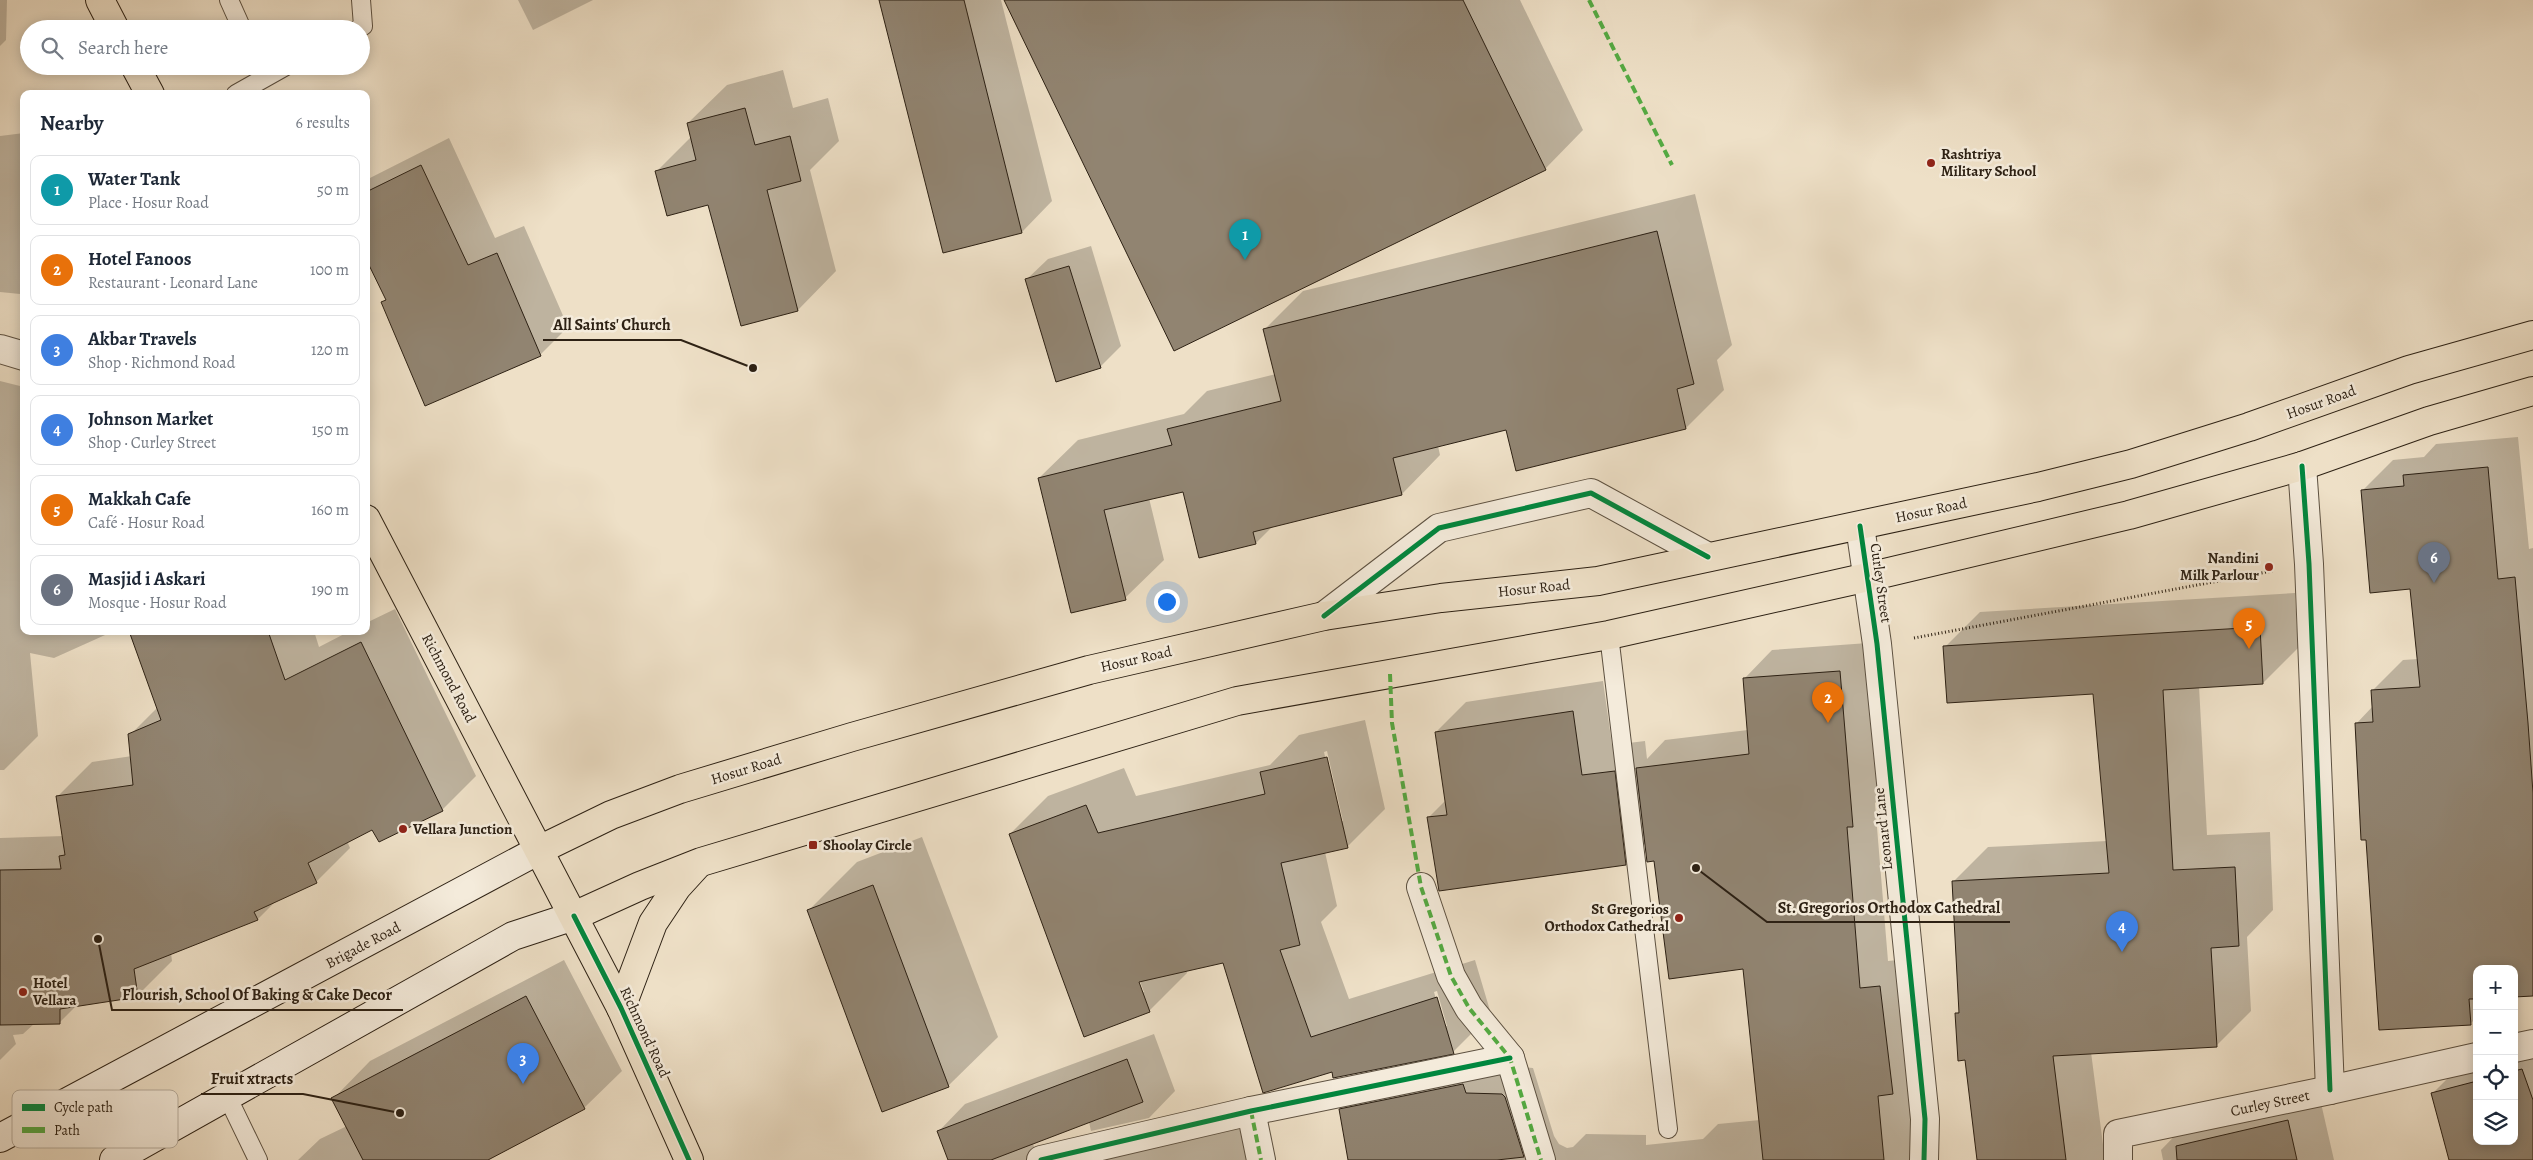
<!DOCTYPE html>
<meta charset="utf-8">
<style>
body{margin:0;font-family:Alegreya,serif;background:#f6f6f7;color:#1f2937}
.controls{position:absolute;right:15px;bottom:15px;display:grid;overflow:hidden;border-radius:10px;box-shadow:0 2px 12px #0003}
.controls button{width:45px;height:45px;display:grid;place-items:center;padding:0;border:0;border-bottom:1px solid #e0e1e3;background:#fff;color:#1f2937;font:25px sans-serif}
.you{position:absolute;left:1166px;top:601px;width:18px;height:18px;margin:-12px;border:4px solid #fff;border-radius:50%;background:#1a73e8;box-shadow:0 0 0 8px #1a73e833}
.badge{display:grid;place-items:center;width:32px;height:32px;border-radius:50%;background:#8f2418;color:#fff;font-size:16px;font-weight:700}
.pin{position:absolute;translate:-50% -41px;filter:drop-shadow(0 1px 2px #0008)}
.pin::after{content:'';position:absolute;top:26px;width:18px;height:15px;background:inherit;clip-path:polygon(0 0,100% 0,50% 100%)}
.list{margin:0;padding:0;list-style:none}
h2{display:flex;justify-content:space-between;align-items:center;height:65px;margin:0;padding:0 20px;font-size:21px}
h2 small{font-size:16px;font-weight:400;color:#747a83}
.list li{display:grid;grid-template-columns:32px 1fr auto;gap:15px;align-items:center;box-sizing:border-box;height:70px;margin:0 10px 10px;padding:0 10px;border:1px solid #e0e1e3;border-radius:10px}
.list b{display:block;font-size:19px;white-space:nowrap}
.list p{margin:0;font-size:16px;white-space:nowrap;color:#747a83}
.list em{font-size:16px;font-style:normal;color:#747a83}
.icon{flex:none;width:28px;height:28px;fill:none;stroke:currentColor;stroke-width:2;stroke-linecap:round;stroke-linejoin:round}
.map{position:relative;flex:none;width:2533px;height:1160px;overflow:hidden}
.search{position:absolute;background:#fff;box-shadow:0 2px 12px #0003;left:20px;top:20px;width:350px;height:55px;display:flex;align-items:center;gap:12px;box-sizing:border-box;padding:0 18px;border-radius:28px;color:#747a83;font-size:19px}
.panel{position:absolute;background:#fff;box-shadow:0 2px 12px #0003;left:20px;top:90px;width:350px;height:545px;border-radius:10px}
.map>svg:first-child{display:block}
.shadow{fill:#0003;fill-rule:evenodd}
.building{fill:#918471;stroke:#2d2114}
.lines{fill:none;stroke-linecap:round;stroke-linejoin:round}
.service-casing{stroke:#5d5141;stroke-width:20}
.minor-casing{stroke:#5d5141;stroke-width:30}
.secondary-casing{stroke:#2d2114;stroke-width:30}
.primary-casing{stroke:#2d2114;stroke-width:30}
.path{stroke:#2d2114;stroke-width:3;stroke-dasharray:1 2.5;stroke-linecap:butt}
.service{stroke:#f4ebdb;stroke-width:18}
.minor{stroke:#f4ebdb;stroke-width:28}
.secondary{stroke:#f4ebdb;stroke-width:28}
.primary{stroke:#eee0c7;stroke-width:28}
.quiet{stroke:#54aa42;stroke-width:4;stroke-dasharray:8 4;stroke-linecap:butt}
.cycleway-casing{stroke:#f4ebdb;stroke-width:8}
.cycleway{stroke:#00873e;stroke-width:5}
.poi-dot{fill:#8f2418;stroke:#f4ebdb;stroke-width:2}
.labels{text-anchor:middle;stroke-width:5;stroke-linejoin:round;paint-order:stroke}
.poi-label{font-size:15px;font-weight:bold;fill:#2d2114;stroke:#f4ebdb;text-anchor:start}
.street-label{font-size:15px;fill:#2d2114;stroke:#f4ebdb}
.key{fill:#f4ebdb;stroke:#b8ae9f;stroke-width:1}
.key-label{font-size:14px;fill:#2d2114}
.leader{fill:none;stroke:#2d2114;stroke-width:2}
.callout-dot{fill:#2d2114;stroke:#f4ebdb;stroke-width:2}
.callout-label{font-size:16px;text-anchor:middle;font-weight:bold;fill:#2d2114;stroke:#f4ebdb;stroke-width:5;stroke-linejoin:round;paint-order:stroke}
</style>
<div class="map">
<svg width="2533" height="1160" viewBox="0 0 2533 1160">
<rect width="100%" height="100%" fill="#eee0c7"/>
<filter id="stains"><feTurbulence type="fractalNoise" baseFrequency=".004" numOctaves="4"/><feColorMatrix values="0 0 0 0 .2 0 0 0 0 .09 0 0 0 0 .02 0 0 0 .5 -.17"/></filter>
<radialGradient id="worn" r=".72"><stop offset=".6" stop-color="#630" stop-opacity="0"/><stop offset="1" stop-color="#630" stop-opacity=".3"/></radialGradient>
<g class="shadow">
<path d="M 0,0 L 7,0 L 6,40 L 0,46 Z"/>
<path d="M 518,0 L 593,0 L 533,30 Z"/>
<path d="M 880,0 L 1001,0 L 1052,201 L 1022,232 L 944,251 Z"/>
<path d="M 1005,0 L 1520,0 L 1583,130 L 1545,169 Z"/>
<path d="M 783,70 L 793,108 L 828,98 L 839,141 L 810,170 L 836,271 L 798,310 L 742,325 L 709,203 L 656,172 L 692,136 L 688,123 L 727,85 Z"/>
<path d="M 24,133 L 24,291 L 20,294 L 0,292 L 0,136 Z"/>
<path d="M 449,138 L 495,238 L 524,226 L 568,327 L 540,355 L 383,303 L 387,299 L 366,256 L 366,180 Z"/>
<path d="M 1695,194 L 1732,345 L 1717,360 L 1724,390 L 1686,428 L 1507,429 L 1438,446 L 1440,455 L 1402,494 L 1273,526 L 1256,543 L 1183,490 L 1149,498 L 1164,560 L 1125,598 L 1039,478 L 1078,440 L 1184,414 L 1207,391 L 1276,374 L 1265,329 L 1303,291 Z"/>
<path d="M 1091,246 L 1121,346 L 1100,367 L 1026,280 L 1048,259 Z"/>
<path d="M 0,381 L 24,387 L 24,631 L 114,631 L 54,658 L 30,653 L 38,736 L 4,770 L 0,770 Z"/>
<path d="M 2518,437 L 2529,549 L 2533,548 L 2533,994 L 2514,969 L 2477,969 L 2477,1017 L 2470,1024 L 2367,839 L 2356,724 L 2373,706 L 2372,691 L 2403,660 L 2418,659 L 2411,588 L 2362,491 L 2393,460 L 2424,457 L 2436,444 Z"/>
<path d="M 2295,593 L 2298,648 L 2263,683 L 2199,686 L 2207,835 L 2270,832 L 2273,910 L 2247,937 L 2251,1011 L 2216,1046 L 2091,1052 L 2105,1160 L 1979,1160 L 1966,1059 L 1956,1014 L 1960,1010 L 1953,882 L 1988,847 L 2107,841 L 2095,693 L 1945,647 L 1980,612 Z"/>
<path d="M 395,609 L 476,776 L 442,810 L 373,828 L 347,841 L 350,848 L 316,882 L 277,900 L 258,919 L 171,953 L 172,961 L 138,995 L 77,1005 L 60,1022 L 35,1023 L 23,1034 L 13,1035 L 16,1044 L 0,1060 L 0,838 L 64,836 L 58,796 L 92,762 L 132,756 L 130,735 L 158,707 L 131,631 L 314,631 L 319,647 L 350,631 L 366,631 L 366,623 Z"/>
<path d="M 1868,643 L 1881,797 L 1875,803 L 1888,961 L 1908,959 L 1920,1065 L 1907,1078 L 1914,1160 L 1349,1160 L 1340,1109 L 1368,1081 L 1494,1065 L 1533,1068 L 1554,1136 L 1559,1144 L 1567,1148 L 1573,1147 L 1586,1134 L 1646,1135 L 1646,1145 L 1703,1139 L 1718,1124 L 1760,1120 L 1744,968 L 1655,859 L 1646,843 L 1625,863 L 1428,818 L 1446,800 L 1436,732 L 1466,702 L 1603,681 L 1612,745 L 1645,741 L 1647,759 L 1665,740 L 1748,730 L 1744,679 L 1772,650 Z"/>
<path d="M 1365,720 L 1385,809 L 1347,847 L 1325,852 L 1337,906 L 1321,922 L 1349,999 L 1475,960 L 1491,1014 L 1453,1052 L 1333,1070 L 1224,961 L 1186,970 L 1187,973 L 1149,1011 L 1010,834 L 1048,796 L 1124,768 L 1136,796 L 1270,765 L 1299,735 ZM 1327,751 L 1343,821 L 1340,821 L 1324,752 ZM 1138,976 L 1144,992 L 1141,992 ZM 1437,991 L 1447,1026 L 1444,1026 L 1434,992 Z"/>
<path d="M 922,837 L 998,1037 L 948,1086 L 808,911 L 857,862 Z"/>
<path d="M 564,960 L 622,1071 L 584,1108 L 485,1160 L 298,1160 L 320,1139 L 347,1126 L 333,1099 L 370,1061 Z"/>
<path d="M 1154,1034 L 1175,1091 L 1149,1118 L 1091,1131 L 1089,1122 L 1033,1143 L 1037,1160 L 950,1160 L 939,1131 L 965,1104 Z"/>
<path d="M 2533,1051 L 2533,1160 L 2450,1160 L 2432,1094 L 2454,1072 L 2477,1066 L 2477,1141 L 2514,1141 L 2514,1056 Z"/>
<path d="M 2318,1090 L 2334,1160 L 2163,1160 L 2161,1150 L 2191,1119 Z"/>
<path d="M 1264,1115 L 1276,1160 L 1103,1160 L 1126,1136 Z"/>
</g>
<g class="building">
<path d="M 879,0 L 964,0 L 1022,233 L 943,253 Z"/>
<path d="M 1004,0 L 1463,0 L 1546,170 L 1174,351 Z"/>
<path d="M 745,108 L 755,145 L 790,136 L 801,181 L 767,190 L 798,311 L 741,326 L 708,205 L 667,216 L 655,171 L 696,160 L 687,123 Z"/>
<path d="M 421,165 L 468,265 L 497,253 L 541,356 L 425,406 L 381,302 L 386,300 L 366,259 L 366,192 Z"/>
<path d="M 1657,231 L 1694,384 L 1677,389 L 1686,429 L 1516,471 L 1506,430 L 1393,458 L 1402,495 L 1253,532 L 1256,544 L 1199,558 L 1183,492 L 1104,510 L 1126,600 L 1071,613 L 1038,478 L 1172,445 L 1167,429 L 1281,401 L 1263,329 Z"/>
<path d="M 1069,266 L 1101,368 L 1056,382 L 1025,279 Z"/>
<path d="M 2488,467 L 2498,579 L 2515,577 L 2528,723 L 2533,793 L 2533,996 L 2514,997 L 2514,969 L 2477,969 L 2477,999 L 2469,999 L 2471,1025 L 2379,1030 L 2366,840 L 2361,840 L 2355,723 L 2373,722 L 2371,690 L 2420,687 L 2410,589 L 2370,593 L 2361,490 L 2404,486 L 2403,475 Z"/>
<path d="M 2260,627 L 2263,684 L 2163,690 L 2173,870 L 2235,867 L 2239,946 L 2211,948 L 2217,1047 L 2053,1056 L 2066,1160 L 1977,1160 L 1965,1060 L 1958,1061 L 1955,1013 L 1959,1013 L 1952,881 L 2109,873 L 2093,694 L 1947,703 L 1943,646 Z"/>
<path d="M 129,631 L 268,631 L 285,680 L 361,642 L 443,811 L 379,842 L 372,830 L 308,863 L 317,883 L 254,912 L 258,920 L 134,969 L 138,997 L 60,1009 L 60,1024 L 0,1025 L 0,870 L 61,869 L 59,856 L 65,855 L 56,796 L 133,785 L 128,734 L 161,720 Z"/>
<path d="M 1840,671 L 1853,827 L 1847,827 L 1860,988 L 1880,986 L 1893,1094 L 1878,1096 L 1884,1160 L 1763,1160 L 1743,969 L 1669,979 L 1654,861 L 1647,862 L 1636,768 L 1749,754 L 1743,678 Z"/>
<path d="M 1573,711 L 1582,775 L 1615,771 L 1626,865 L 1439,891 L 1427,817 L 1447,815 L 1435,732 Z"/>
<path d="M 1327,757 L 1348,848 L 1281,863 L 1300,945 L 1280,950 L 1311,1037 L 1437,997 L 1454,1054 L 1333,1078 L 1332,1072 L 1263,1093 L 1223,963 L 1139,982 L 1150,1012 L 1084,1037 L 1009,834 L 1086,805 L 1098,833 L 1265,794 L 1260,772 Z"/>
<path d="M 873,885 L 949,1087 L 882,1112 L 807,910 Z"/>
<path d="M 526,996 L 585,1109 L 488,1160 L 363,1160 L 331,1098 Z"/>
<path d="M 1127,1059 L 1143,1102 L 991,1160 L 948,1160 L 937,1131 Z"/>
<path d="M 2522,1069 L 2533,1100 L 2533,1160 L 2449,1160 L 2431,1093 L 2477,1081 L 2477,1141 L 2514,1141 L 2514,1071 Z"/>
<path d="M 1463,1084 L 1466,1093 L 1502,1094 L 1505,1097 L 1524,1157 L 1497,1160 L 1348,1160 L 1339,1109 Z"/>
<path d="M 2288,1120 L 2297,1160 L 2177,1160 L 2176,1146 Z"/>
</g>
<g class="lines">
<defs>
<g id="service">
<path d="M 229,0 L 242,29"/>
<path d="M 358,29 L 363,26 L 361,0"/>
<path d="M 236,94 L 286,66"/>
<path d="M 1609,635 L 1668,1129"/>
<path d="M 227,1096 L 258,1160"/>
</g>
<g id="minor">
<path d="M 0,349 L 24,356"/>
<path d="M 2302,466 L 2309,564 L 2330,1090"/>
<path d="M 1860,526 L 1877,644 L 1925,1119 L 1924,1160"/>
<path d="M 1324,616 L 1439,528 L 1591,493 L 1708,557"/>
<path d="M 1421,887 L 1451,976 L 1469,1008 L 1510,1058 L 1541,1160"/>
<path d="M 2514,1048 L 2533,1044"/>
<path d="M 1251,1111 L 1261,1160"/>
<path d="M 1041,1160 L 1251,1111 L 1510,1058"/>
<path d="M 2118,1160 L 2118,1134 L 2330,1090 L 2477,1057"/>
</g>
<g id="secondary">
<path d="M 0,1138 L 539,850"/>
<path d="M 114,1160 L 513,936 L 574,916"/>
</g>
<g id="primary">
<path d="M 100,0 L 115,29"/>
<path d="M 135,66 L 150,94"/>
<path d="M 366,519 L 621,1008 L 689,1160"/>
<path d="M 539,850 L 611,815 L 680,789 L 852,737 L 1089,670 L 1324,616 L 1441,598 L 1598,581 L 2038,487 L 2131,464 L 2249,427 L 2409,370 L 2533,335"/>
<path d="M 574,916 L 640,886 L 701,862 L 1237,701 L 1609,635 L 1868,577 L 2129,515 L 2302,466 L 2429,421 L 2533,391"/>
<path d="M 621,1008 L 653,923 L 677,887 L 698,864"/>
</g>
</defs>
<use href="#service" class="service-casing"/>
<use href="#minor" class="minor-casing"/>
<use href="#secondary" class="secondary-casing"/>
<use href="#primary" class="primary-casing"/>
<path class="path" d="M 1914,638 L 2272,571"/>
<use href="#service" class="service"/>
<use href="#minor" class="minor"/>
<use href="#secondary" class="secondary"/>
<use href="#primary" class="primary"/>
<g class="quiet">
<path d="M 1589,0 L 1672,165"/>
<path d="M 1390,674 L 1392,723 L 1421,887 L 1451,976 L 1469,1008 L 1510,1058 L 1541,1160"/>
<path d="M 1251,1111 L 1261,1160"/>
</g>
<defs>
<g id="cycleway">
<path d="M 2302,466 L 2309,564 L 2330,1090"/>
<path d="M 1860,526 L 1877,644 L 1925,1119 L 1924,1160"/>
<path d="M 1324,616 L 1439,528 L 1591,493 L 1708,557"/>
<path d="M 574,916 L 621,1008 L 689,1160"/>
<path d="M 1041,1160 L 1251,1111 L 1510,1058"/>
</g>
</defs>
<use href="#cycleway" class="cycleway-casing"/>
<use href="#cycleway" class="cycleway"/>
</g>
<g class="poi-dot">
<circle cx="1931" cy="163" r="5"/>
<circle cx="2269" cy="567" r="5"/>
<circle cx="403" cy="829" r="5"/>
<rect x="808" y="840" width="10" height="10" rx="2.5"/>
<circle cx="1679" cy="918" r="5"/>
<circle cx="23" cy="992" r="5"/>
</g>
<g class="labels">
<g class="poi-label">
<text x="1941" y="159">Rashtriya<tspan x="1941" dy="17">Military School</tspan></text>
<text x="2259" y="563" text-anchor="end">Nandini<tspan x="2259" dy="17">Milk Parlour</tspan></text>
<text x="413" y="834">Vellara Junction</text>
<text x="823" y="850">Shoolay Circle</text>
<text x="1669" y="914" text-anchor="end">St Gregorios<tspan x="1669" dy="17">Orthodox Cathedral</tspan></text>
<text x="33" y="988">Hotel<tspan x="33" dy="17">Vellara</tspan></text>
</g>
<g class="street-label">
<text transform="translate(2321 402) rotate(-20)" y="5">Hosur Road</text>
<text transform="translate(1931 510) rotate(-12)" y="5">Hosur Road</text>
<text transform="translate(1881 583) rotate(82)" y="5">Curley Street</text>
<text transform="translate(1534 588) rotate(-6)" y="5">Hosur Road</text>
<text transform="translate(1136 659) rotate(-13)" y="5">Hosur Road</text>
<text transform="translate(449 678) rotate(62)" y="5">Richmond Road</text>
<text transform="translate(746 769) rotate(-17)" y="5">Hosur Road</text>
<text transform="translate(1883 829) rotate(-96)" y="5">Leonard Lane</text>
<text transform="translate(363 945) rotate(-28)" y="5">Brigade Road</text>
<text transform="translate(645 1032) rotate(65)" y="5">Richmond Road</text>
<text transform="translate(2270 1103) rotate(-12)" y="5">Curley Street</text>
</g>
</g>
<rect x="12" y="1090" width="166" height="58" rx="8" class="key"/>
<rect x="22" y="1104" width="23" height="7" fill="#00873e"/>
<rect x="22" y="1127" width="23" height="6" fill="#54aa42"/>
<g class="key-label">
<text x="54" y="1112">Cycle path</text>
<text x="54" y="1135">Path</text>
</g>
<path class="leader" d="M753 368L681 340H543M1696 868L1767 922H2010M98 939L112 1010H403M400 1113L303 1094H201"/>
<g class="callout-dot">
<circle cx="753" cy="368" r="5"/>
<circle cx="1696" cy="868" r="5"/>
<circle cx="98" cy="939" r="5"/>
<circle cx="400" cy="1113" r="5"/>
</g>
<g class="callout-label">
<text x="612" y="330">All Saints' Church</text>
<text x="1889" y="913">St. Gregorios Orthodox Cathedral</text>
<text x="257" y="1000">Flourish, School Of Baking &amp; Cake Decor</text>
<text x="252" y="1084">Fruit xtracts</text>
</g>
<rect width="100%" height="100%" filter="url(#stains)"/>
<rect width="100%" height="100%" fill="url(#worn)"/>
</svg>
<div class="controls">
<button>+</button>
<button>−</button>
<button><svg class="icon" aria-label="locate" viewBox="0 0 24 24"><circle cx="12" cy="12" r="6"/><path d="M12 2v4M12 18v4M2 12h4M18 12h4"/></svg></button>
<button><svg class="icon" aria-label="layers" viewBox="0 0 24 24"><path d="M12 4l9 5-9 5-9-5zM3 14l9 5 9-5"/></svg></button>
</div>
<div class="you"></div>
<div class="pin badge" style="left:1245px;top:260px;background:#0f9aa8">1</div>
<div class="pin badge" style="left:1828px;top:723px;background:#e8710a">2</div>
<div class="pin badge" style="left:523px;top:1084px;background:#3f7fe0">3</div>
<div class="pin badge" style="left:2122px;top:952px;background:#3f7fe0">4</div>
<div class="pin badge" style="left:2249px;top:649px;background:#e8710a">5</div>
<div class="pin badge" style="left:2434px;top:583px;background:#6b7280">6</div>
<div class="search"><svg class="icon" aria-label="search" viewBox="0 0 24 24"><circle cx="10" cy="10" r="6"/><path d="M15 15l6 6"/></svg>Search here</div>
<section class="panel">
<h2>Nearby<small>6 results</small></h2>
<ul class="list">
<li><span class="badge" style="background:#0f9aa8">1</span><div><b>Water Tank</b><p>Place · Hosur Road</p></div><em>50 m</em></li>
<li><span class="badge" style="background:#e8710a">2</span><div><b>Hotel Fanoos</b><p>Restaurant · Leonard Lane</p></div><em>100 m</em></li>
<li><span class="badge" style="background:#3f7fe0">3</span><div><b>Akbar Travels</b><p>Shop · Richmond Road</p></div><em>120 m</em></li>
<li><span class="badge" style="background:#3f7fe0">4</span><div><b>Johnson Market</b><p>Shop · Curley Street</p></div><em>150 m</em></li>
<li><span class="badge" style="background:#e8710a">5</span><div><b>Makkah Cafe</b><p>Café · Hosur Road</p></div><em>160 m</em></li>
<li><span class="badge" style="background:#6b7280">6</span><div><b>Masjid i Askari</b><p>Mosque · Hosur Road</p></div><em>190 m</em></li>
</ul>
</section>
</div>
